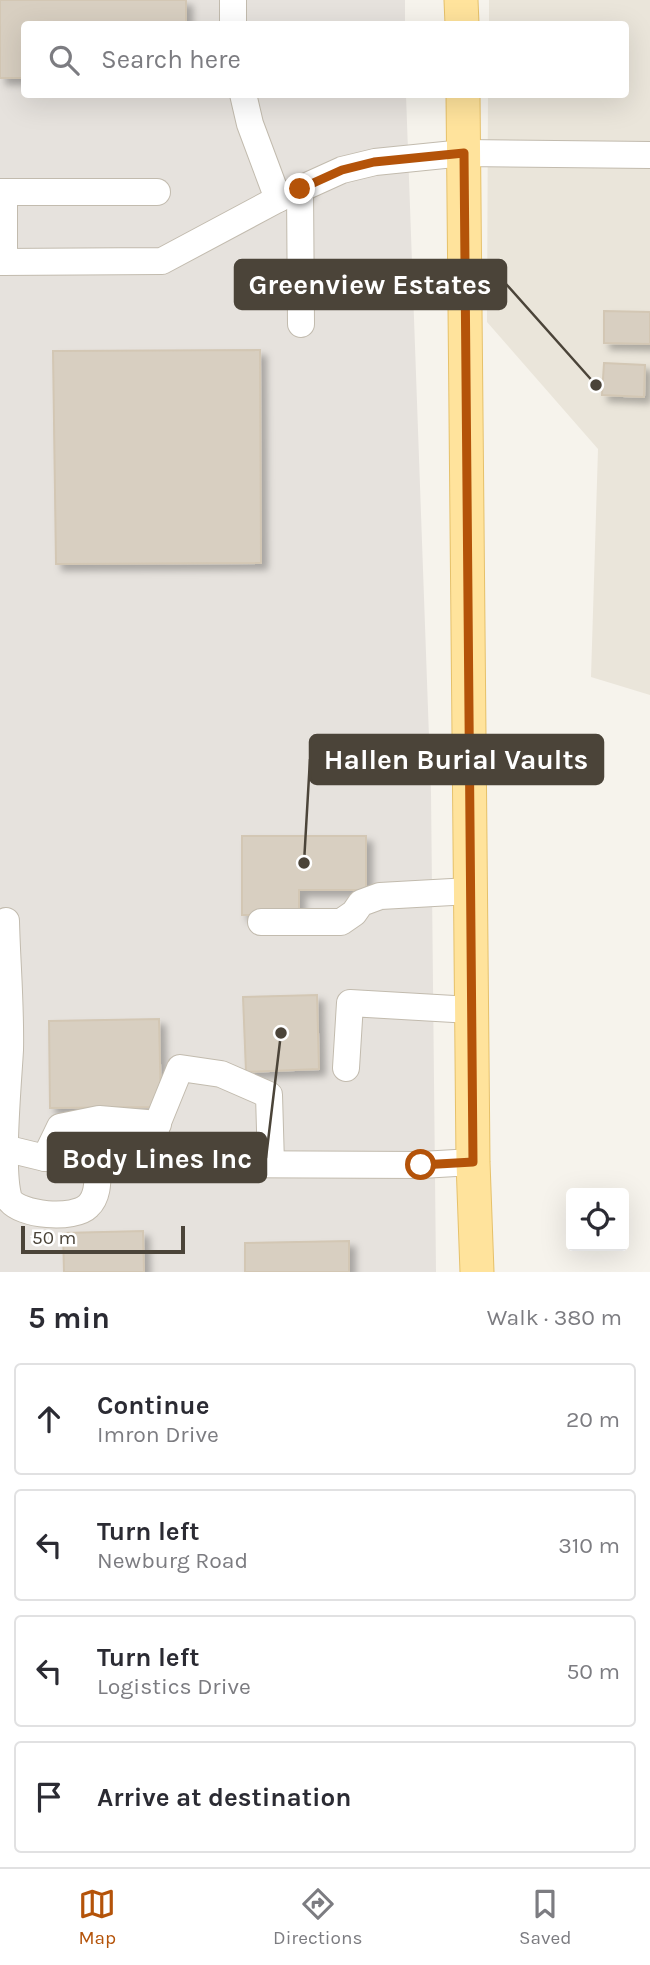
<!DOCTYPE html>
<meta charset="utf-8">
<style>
body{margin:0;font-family:Karla,sans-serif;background:#f2f2f3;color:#2b2b33}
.controls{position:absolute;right:21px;bottom:21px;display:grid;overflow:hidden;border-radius:7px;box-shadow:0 7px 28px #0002}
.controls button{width:63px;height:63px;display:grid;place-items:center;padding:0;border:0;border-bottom:2px solid #e1e1e2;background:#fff;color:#2b2b33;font:35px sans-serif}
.scale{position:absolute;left:21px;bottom:18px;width:164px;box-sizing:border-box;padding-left:7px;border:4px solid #4b4439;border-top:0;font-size:19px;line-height:24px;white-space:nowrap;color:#4b4439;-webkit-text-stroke:5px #fff;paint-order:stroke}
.stop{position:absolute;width:21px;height:21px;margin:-16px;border:5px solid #b45309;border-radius:50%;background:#fff}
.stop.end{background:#b45309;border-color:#fff;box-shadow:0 2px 7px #0008}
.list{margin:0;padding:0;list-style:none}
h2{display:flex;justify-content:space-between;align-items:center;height:91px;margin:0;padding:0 28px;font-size:30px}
h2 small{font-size:23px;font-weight:400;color:#7c7c81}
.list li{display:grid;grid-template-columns:46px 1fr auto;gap:21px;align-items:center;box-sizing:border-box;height:112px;margin:0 14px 14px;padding:0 14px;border:2px solid #e1e1e2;border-radius:7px}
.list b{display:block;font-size:26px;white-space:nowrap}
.list p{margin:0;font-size:23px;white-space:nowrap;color:#7c7c81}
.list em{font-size:23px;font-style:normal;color:#7c7c81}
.icon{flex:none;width:38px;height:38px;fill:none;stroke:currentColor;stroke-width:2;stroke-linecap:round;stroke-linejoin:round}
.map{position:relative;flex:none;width:650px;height:1272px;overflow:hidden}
.search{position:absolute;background:#fff;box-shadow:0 7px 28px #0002;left:21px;right:21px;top:21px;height:77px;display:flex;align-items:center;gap:18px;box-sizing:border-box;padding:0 24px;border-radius:7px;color:#7c7c81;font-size:26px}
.sheet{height:595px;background:#fff}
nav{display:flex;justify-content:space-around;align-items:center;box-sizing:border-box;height:98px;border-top:2px solid #e1e1e2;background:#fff;font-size:19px;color:#7c7c81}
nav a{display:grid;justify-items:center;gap:4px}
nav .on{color:#b45309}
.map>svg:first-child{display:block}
.residential{fill:#eae5da}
.industrial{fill:#e6e2dd}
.building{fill:#d8cfc1;stroke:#d3c7b4;stroke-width:2;filter:url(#shadow)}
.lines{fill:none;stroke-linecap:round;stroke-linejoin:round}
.minor-casing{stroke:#c2bbae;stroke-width:28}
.major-casing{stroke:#e6c16a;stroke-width:35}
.minor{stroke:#fff;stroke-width:26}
.major{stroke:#ffe39c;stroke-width:33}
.route{stroke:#b45309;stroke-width:9}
.leader{fill:none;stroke:#4b4439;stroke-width:2.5}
.callout-dot{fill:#4b4439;stroke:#fff;stroke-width:2.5}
.callout{fill:#4b4439;stroke:#4b4439;stroke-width:2.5}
.callout-label{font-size:28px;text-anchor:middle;font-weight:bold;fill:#fff}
</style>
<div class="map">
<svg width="650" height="1272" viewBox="0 0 650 1272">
<defs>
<filter id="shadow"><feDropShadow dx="6" dy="6" stdDeviation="3.5" flood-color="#0004"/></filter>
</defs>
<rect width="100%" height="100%" fill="#f6f3ec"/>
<path class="residential" d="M 489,0 L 650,0 L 650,695 L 591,677 L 598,449 L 487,322 L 488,95 L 626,94 L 626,24 L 489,24 Z"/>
<path class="industrial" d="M 0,0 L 405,0 L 405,24 L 24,24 L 24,94 L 406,95 L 431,793 L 436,1272 L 0,1272 Z"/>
<g class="building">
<path d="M 0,0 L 186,0 L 186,24 L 24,24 L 24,78 L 0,78 Z"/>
<path d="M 604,311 L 650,312 L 650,344 L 604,343 Z"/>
<path d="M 260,350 L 261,563 L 56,564 L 53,351 Z"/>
<path d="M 604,363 L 645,365 L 644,397 L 602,395 Z"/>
<path d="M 242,836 L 366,836 L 366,890 L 299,890 L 299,915 L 242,915 Z"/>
<path d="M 317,995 L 319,1069 L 246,1072 L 243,997 Z"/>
<path d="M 159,1019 L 161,1107 L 50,1108 L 49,1021 Z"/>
<path d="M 143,1231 L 144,1272 L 64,1272 L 63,1233 Z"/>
<path d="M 349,1241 L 349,1272 L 245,1272 L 245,1243 Z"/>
</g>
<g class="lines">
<defs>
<g id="minor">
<path d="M 233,0 L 233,24"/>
<path d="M 243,94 L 250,124 L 278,199"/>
<path d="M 300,189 L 301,324"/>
<path d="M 0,192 L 157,192"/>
<path d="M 4,192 L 4,262"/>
<path d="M 0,262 L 162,261 L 278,199 L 342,170 L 375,162 L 464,153 L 650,155"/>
<path d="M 6,921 C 7,963 11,1007 10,1050 C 8,1085 0,1171 9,1199 C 20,1216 74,1220 88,1206 C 100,1195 97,1175 98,1160"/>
<path d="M 261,922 L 341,922 L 354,913 L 361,903 L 380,896 L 470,891"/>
<path d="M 346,1068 L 350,1003 L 471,1010"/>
<path d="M 0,1147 L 45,1158 L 191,1164 L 421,1165 L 473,1162"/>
<path d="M 45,1158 L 60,1127 L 99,1119 L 158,1124"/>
<path d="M 154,1162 L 156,1127 L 180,1068 L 221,1074 L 269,1095 L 271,1164"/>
</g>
<g id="major">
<path d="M 461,0 L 462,24"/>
<path d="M 463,94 L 473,1162 L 477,1272"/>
</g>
</defs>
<use href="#minor" class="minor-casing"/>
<use href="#major" class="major-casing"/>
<use href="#minor" class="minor"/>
<use href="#major" class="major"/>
</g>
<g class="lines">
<path class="route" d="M 300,189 L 342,170 L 374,162 L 464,153 L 473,1162 L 421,1165"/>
</g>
<path class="leader" d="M596 385L506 284M304 863L310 759M281 1033L266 1158"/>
<g class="callout-dot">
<circle cx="596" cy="385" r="7"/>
<circle cx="304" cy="863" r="7"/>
<circle cx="281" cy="1033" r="7"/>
</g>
<g class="callout">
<rect x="235" y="260" width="271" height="49" rx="7"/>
<rect x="310" y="735" width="293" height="49" rx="7"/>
<rect x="48" y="1133" width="218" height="49" rx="7"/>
</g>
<g class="callout-label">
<text x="370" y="294">Greenview Estates</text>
<text x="456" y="769">Hallen Burial Vaults</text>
<text x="157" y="1168">Body Lines Inc</text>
</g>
</svg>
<div class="controls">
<button><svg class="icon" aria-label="locate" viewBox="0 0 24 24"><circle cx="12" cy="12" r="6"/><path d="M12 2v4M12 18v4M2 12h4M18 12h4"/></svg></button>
</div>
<div class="scale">50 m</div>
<div class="stop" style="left:421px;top:1165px"></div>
<div class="stop end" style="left:300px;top:189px"></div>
<div class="search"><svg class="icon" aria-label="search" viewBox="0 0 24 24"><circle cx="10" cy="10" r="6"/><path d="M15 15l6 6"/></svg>Search here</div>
</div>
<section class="sheet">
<h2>5 min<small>Walk · 380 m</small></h2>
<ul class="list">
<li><svg class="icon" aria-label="ahead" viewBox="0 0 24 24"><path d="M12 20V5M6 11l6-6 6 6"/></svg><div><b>Continue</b><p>Imron Drive</p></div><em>20 m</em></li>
<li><svg class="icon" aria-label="left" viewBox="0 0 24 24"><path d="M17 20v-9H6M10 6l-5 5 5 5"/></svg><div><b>Turn left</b><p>Newburg Road</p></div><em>310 m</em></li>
<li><svg class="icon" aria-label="left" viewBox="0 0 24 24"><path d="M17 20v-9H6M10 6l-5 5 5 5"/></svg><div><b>Turn left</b><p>Logistics Drive</p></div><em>50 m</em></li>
<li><svg class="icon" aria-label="arrive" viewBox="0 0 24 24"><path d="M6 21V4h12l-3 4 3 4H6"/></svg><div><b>Arrive at destination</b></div></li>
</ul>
</section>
<nav>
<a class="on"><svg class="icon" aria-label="map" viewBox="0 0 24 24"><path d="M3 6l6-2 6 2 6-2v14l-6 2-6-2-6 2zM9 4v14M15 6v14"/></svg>Map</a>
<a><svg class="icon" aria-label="directions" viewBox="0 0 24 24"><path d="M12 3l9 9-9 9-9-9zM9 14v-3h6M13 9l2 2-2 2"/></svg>Directions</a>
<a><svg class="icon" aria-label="saved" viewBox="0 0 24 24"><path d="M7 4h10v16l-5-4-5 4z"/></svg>Saved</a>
</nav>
